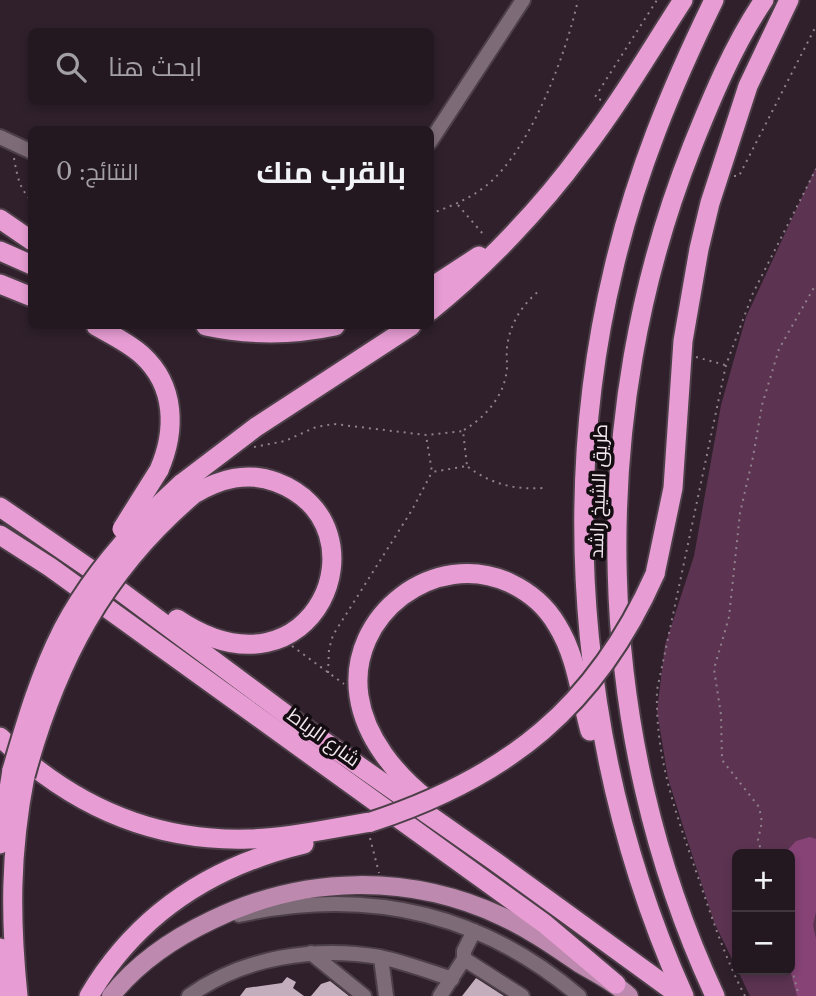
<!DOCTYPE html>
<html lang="ar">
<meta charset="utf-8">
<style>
body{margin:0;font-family:"Libre Baskerville",Cairo,serif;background:#2f252d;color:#f1f3f6;direction:rtl}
.controls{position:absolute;right:21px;bottom:21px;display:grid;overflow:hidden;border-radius:10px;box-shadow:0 4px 10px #0003}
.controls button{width:63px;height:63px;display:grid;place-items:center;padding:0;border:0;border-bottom:2px solid #40373e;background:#231820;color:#f1f3f6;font:35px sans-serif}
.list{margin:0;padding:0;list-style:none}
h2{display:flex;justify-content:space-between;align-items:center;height:91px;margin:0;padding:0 28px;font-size:30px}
h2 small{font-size:23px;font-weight:400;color:#a3a0a5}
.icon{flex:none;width:38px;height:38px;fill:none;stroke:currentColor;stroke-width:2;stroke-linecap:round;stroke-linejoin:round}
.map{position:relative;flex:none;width:816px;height:996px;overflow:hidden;direction:ltr}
.search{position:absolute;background:#231820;box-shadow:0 4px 10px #0003;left:28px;top:28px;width:406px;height:77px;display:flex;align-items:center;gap:18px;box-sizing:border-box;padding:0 24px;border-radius:10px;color:#a3a0a5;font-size:26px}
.panel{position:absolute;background:#231820;box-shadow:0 4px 10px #0003;left:28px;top:126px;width:406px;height:203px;border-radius:10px;direction:rtl}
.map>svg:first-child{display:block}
.green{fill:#5c3452;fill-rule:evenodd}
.water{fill:#874376}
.building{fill:#c2aebc}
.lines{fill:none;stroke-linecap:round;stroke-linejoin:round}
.minor-casing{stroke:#4c3f48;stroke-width:18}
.major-casing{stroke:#4c3f48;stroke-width:21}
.highway-casing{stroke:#4c3f48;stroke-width:23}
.path{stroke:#8f828b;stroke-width:2;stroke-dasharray:2 5;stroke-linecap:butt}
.minor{stroke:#7e6b78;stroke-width:14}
.major{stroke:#bd89af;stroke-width:18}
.highway{stroke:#e79dd3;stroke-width:19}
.highway-bridge-casing{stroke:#4c3f48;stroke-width:23;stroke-linecap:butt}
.highway-bridge{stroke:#e79dd3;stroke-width:19}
.labels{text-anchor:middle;stroke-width:7;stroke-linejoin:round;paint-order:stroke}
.street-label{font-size:19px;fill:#f3e8ef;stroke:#130c11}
</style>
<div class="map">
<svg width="816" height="996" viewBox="0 0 816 996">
<rect width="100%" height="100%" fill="#2f202b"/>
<path class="green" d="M 816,167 L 816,996 L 750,996 L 714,922 L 686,836 L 668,778 L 657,711 L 665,645 L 694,556 L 721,405 L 746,317 ZM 737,854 L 790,854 L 790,970 L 737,970 Z"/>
<path class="water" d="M 810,837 L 816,839 L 816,912 L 813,925 L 816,939 L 816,996 L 797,996 L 790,970 L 790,854 L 784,854 L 796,841 Z"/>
<g class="building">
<path d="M 287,977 L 296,982 L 293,988 L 304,996 L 240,996 L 246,988 L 282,983 Z"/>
<path d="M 476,978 L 504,996 L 462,996 Z"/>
<path d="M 330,981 L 349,996 L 311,996 L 321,984 Z"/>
</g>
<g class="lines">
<defs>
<g id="minor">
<path d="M 0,137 L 32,152"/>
<path d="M 430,142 L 523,0"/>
<path d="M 239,915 C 366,887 480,912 579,996"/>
<path d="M 311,953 L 364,996"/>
<path d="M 381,958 L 386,996"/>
<path d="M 464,959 L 522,996"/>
<path d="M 189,996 C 243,957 315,946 380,957 C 404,962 428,971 452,979"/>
<path d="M 440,996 L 464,959 L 464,951 L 474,931"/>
</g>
<path id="major" d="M 111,996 C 137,963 174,938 212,920 C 304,875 410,873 503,917 C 531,930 555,947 580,964 C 597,974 614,982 629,996"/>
<g id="highway">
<path d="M 0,219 L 32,241"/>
<path d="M 0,251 L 32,265"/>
<path d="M 0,284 L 32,297"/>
<path d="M 430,288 L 479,256"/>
<path d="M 430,311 C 485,267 541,208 582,152 C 619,104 650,51 683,0"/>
<path d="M 96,326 C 112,335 129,343 142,355 C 176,386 176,431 159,470"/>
<path d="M 206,326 C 248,335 293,335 335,326"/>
<path d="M 181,484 L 256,427 L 411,326"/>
<path d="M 0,507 L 96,573 L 295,721 L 493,860 L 680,996"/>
<path d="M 0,535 L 50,567 L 545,924 L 616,984"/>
<path d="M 655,574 L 673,488 L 683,341 L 699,249 L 710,203 L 748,86 L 789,0"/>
<path d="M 177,619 C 314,711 391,525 276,482 C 247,471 220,479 194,494"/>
<path d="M 0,737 C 69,804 151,842 249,839 C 290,838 331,828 371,822"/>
<path d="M 428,800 C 396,775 365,738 359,696 C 347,615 435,548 510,583 C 529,592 546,606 557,625 C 577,657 580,695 590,731"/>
<path d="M 0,844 L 12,770"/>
<path d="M 0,948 L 4,996"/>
<path d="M 18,996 C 10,918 10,853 25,776"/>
<path d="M 89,996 C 138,913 212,866 304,844"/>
<path d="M 684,996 C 583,771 556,507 614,267 C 636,173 672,86 714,0"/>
<path d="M 715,996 C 592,732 585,417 692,147 C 712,97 734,44 764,0"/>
</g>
</defs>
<use href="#minor" class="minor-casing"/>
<use href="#major" class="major-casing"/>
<use href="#highway" class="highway-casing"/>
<g class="path">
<path d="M 601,100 L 595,97 L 657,0"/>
<path d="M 14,158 C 17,175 19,189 32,201"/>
<path d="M 734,176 L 739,176 L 816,26"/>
<path d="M 458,205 L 483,234"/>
<path d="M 430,214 C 451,206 470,199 487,185 C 531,149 566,54 578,0"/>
<path d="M 696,357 L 725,365"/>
<path d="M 464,430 C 486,417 505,395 507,368 C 507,359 506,350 508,341 C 512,320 524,303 540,290"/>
<path d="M 254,447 L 285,441 L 316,427 L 334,424 L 426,435 L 463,431 L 467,466 L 432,472 L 426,435"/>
<path d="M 468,467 C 491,484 515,490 543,488"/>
<path d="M 292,646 L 344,684"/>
<path d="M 328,673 L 329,649 L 333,635 L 412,510 L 432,472"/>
<path d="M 370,838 L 379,873"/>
<path d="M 762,854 L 758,840 L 762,822 L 759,807 L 722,760 L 721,715 L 714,669 L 729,617 L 740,513 L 753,457 L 762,405 L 779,349 L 816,284"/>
<path d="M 790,962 L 799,996"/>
<path d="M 745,996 C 725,958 712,918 698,877 C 676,813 655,759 657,690 L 726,365 L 753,293 L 816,169"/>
</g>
<use href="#minor" class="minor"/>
<use href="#major" class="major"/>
<use href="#highway" class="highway"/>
<defs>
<g id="highway-bridge">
<path d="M 122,529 L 159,470"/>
<path d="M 12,770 C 26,722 40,674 63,629 C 92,574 135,526 181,484"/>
<path d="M 25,776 C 56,662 103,571 194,494"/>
<path d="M 371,822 C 508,777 596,707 655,574"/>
</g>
</defs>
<use href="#highway-bridge" class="highway-bridge-casing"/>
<use href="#highway-bridge" class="highway-bridge"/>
</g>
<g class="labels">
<g class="street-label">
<text transform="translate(598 491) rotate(-88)" y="7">طريق الشيخ راشد</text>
<text transform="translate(324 737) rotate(36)" y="7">شارع الرباط</text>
</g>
</g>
</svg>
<div class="controls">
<button>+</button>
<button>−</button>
</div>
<div class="search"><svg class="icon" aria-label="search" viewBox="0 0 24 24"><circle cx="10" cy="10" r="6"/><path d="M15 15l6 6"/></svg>ابحث هنا</div>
<section class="panel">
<h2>بالقرب منك<small>النتائج: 0</small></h2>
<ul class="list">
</ul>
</section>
</div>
